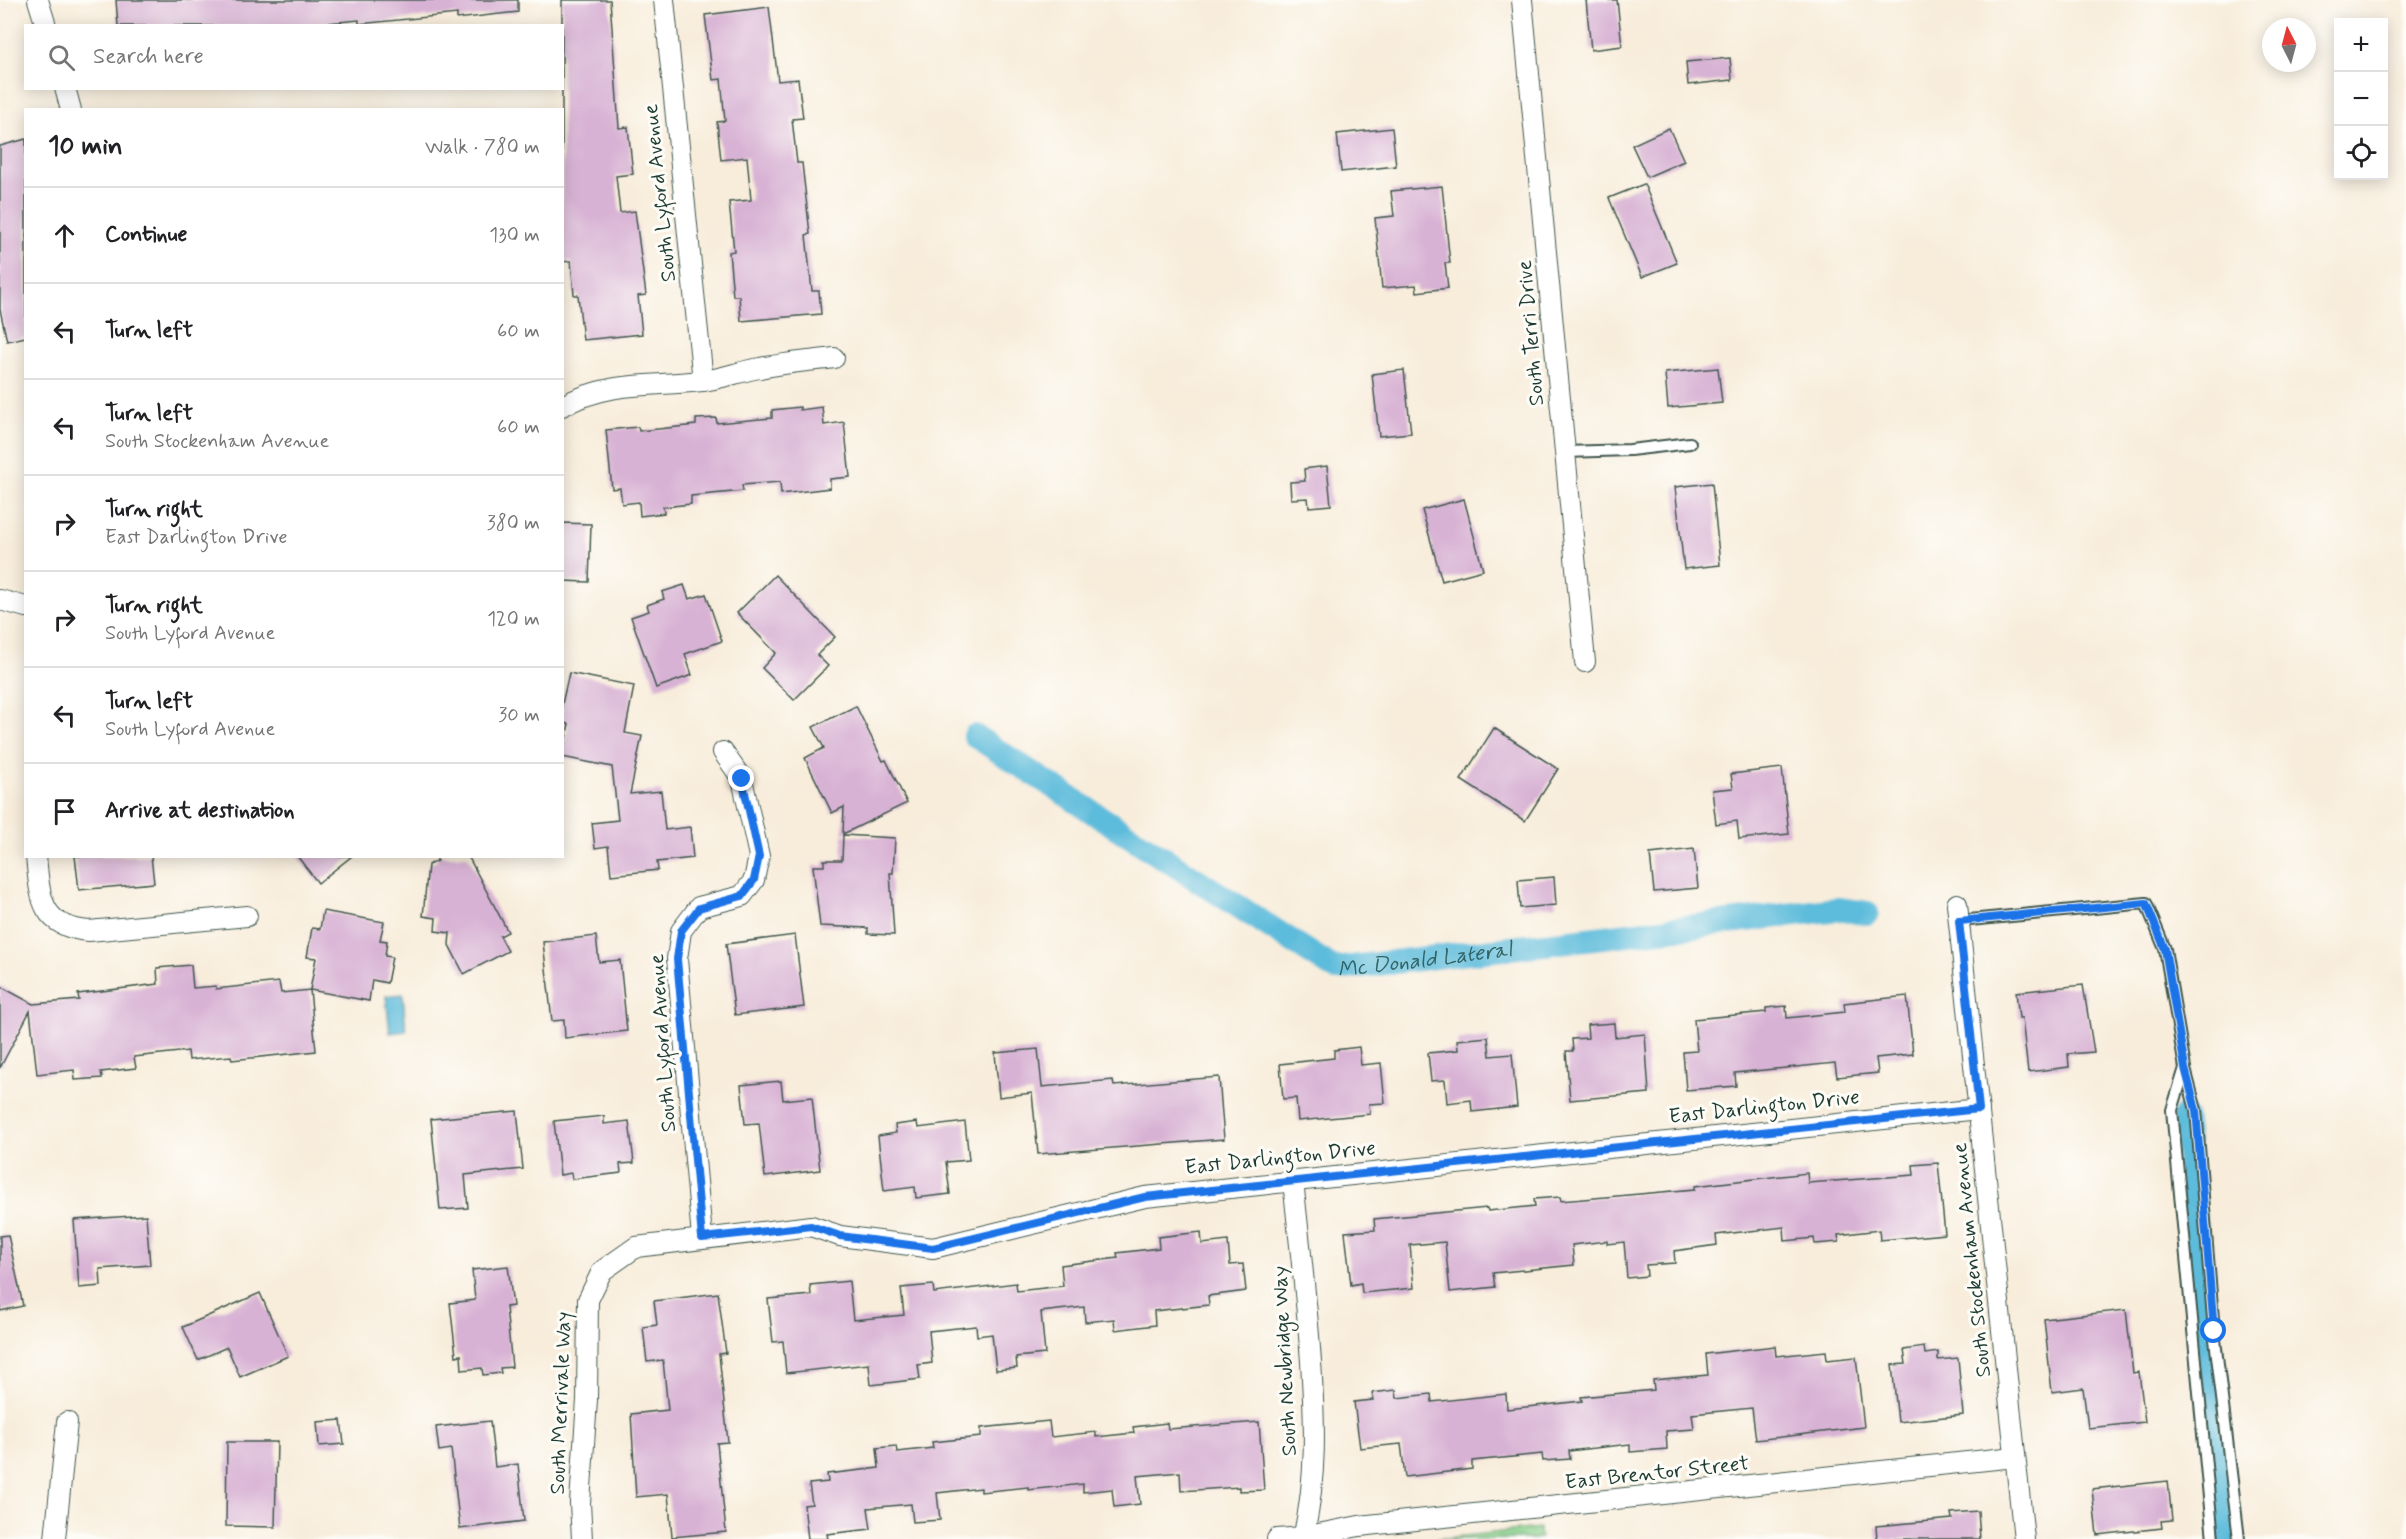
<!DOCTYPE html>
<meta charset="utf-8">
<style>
body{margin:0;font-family:Mynerve,sans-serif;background:#f2f2f2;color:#202124}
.controls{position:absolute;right:18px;top:18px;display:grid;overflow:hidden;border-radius:0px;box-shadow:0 3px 15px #0003}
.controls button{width:54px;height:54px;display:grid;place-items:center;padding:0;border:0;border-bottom:2px solid #e0e0e0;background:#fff;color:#202124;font:30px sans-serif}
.compass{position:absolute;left:2262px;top:18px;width:54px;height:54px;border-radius:50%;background:#fff;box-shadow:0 3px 15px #0003;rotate:354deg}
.stop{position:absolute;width:18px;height:18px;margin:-14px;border:4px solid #1a73e8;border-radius:50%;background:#fff}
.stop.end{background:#1a73e8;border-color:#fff;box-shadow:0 2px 6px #0008}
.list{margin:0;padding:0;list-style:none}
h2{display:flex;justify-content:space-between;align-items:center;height:78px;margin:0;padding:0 24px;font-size:26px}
h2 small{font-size:20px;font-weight:400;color:#757577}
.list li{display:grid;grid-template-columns:39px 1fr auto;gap:18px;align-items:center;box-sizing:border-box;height:96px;padding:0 24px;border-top:2px solid #e0e0e0}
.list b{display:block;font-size:22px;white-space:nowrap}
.list p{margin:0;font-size:20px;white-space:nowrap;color:#757577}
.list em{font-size:20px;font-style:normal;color:#757577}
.icon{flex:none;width:33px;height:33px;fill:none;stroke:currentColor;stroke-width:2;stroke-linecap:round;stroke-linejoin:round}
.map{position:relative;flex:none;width:2406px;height:1539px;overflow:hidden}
.search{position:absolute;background:#fff;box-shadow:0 3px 15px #0003;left:24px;top:24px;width:540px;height:66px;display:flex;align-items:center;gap:15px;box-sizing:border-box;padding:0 21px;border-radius:0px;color:#757577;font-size:22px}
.panel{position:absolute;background:#fff;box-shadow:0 3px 15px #0003;left:24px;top:108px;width:540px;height:750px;border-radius:0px}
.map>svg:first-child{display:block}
.green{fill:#87cf8a;stroke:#53865f;stroke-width:1.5}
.water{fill:#5dbcdb;stroke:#3e7c88;stroke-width:1.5}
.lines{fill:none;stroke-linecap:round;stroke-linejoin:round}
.canal{stroke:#5dbcdb;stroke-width:24}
.building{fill:#d8b2d4}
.service-casing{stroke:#40574d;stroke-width:14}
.minor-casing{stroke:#40574d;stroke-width:22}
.service{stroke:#fff;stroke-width:10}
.minor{stroke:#fff;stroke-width:20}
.route{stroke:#1a73e8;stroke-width:8}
.labels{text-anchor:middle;stroke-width:6;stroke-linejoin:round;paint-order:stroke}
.street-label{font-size:21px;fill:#1f3d34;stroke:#fdfcf7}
.water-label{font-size:22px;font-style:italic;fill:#326366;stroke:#fdfcf7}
</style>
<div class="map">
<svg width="2406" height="1539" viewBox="0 0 2406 1539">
<rect width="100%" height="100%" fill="#fdfcf7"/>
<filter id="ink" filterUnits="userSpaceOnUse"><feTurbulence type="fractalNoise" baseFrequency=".0167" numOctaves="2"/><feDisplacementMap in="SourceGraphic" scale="12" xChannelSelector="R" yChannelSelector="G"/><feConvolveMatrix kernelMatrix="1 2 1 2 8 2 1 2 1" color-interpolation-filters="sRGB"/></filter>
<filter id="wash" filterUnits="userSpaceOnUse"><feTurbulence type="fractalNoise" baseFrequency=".008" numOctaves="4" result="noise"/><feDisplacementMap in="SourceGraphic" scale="24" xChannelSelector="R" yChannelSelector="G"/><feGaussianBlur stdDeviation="1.35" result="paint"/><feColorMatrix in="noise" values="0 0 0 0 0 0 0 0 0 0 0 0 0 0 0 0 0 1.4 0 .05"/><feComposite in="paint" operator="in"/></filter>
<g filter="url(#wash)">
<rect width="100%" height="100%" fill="#f8eddb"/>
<path class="green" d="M 1539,1528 L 1540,1539 L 1436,1539 Z"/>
<path class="water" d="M 403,994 L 406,1031 L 390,1033 L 386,996 Z"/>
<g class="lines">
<g class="canal">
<path id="s1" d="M 975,736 L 1335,969 L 1838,909 L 1867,913"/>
<path d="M 2184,1116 L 2227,1539"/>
</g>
</g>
<g id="blocks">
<g class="building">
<path d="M 116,0 L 518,0 L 518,12 L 457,19 L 457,14 L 359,24 L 359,20 L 295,26 L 118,26 Z"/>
<path d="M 562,0 L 610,0 L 619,128 L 628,127 L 633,174 L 616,176 L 620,213 L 635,211 L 646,295 L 638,296 L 642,334 L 583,340 L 578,295 L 574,295 L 571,261 L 562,262 Z"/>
<path d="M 1586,0 L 1617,0 L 1622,46 L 1591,50 Z"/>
<path d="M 769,7 L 778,81 L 798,79 L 803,118 L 792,119 L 797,163 L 802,163 L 810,234 L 806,235 L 812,291 L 819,291 L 821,314 L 741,321 L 739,296 L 733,296 L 729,252 L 734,251 L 729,202 L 751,200 L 747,157 L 721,160 L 717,122 L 725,121 L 721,79 L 713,80 L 705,15 Z"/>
<path d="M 1730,58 L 1732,80 L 1688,85 L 1686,62 Z"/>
<path d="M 1392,128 L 1396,166 L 1341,172 L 1337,134 Z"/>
<path d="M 1669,128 L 1684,161 L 1647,177 L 1632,145 Z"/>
<path d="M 26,139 L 26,337 L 7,341 L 0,310 L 0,146 Z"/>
<path d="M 1644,184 L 1677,263 L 1642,277 L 1609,198 Z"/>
<path d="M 1442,186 L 1450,263 L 1445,263 L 1448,288 L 1417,292 L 1416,285 L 1382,288 L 1375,218 L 1394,216 L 1391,191 Z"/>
<path d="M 1718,368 L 1722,403 L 1668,408 L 1665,373 Z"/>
<path d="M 1404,370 L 1411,433 L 1379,436 L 1372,374 Z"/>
<path d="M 800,407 L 800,410 L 822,407 L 824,425 L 844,422 L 850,477 L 830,479 L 830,488 L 781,494 L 780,482 L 742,485 L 743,491 L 691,496 L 691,504 L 663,507 L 664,513 L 640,516 L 639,502 L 622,504 L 620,488 L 612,489 L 606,430 L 638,427 L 639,431 L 696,425 L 696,419 L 716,418 L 717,423 L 772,418 L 772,410 Z"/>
<path d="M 1327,466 L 1331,505 L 1309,507 L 1308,498 L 1291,499 L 1290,482 L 1305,481 L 1304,469 Z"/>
<path d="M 1712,483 L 1720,565 L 1684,569 L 1675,487 Z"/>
<path d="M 1464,499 L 1483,570 L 1442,581 L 1422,510 Z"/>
<path d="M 562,523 L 591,524 L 589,582 L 562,581 Z"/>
<path d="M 775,575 L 835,637 L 817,655 L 828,666 L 794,700 L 762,668 L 776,653 L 737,613 Z"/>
<path d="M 684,585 L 689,599 L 706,594 L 722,641 L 685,654 L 692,675 L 656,688 L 631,617 L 649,611 L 647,605 L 664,599 L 662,592 Z"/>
<path d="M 569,673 L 634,686 L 625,733 L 642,736 L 630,794 L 661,791 L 665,830 L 690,827 L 693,858 L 657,862 L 658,870 L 611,875 L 608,846 L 595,848 L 592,823 L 618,820 L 612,767 L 562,757 L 569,724 L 562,723 L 562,704 Z"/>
<path d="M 856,706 L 883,761 L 886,760 L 907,803 L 843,834 L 844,807 L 832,813 L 805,758 L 824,748 L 813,727 Z"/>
<path d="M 1494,728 L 1558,769 L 1525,821 L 1461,780 Z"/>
<path d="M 1782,768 L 1789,834 L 1739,839 L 1737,821 L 1716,824 L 1712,790 L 1733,788 L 1731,774 Z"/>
<path d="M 843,835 L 895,838 L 893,873 L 890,873 L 894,935 L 868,934 L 868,928 L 820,926 L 813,866 L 824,866 L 824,860 L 842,860 Z"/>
<path d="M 1694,849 L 1698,888 L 1654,892 L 1650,854 Z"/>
<path d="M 75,856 L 151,856 L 154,883 L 79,890 Z"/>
<path d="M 297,856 L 352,856 L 318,883 Z"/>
<path d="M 437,856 L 468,856 L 508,932 L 500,936 L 508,951 L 464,974 L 449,945 L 450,933 L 435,931 L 436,918 L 423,916 L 428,865 L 437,861 Z"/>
<path d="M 1554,877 L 1556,905 L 1520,908 L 1518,880 Z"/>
<path d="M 323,911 L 384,922 L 380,940 L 387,941 L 385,956 L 392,957 L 387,983 L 372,980 L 369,1001 L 310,990 L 316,958 L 307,957 L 312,928 L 320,929 Z"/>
<path d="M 795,935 L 804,1007 L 735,1015 L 726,944 Z"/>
<path d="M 596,936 L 599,962 L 620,960 L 627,1031 L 565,1038 L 564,1020 L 552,1021 L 543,942 Z"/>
<path d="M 191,965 L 193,988 L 216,986 L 216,989 L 279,982 L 281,993 L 310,990 L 316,1051 L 232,1060 L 231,1056 L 189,1060 L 188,1051 L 134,1057 L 136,1068 L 101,1072 L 102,1078 L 75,1080 L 74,1070 L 37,1074 L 30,1011 L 0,1068 L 0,986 L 33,1004 L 79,1000 L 78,994 L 158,984 L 157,968 Z"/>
<path d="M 2083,985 L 2094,1052 L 2068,1054 L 2069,1067 L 2028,1072 L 2022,1018 L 2019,1018 L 2016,992 Z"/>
<path d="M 1907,996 L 1913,1054 L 1876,1058 L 1878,1073 L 1837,1077 L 1835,1063 L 1735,1073 L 1736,1086 L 1686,1090 L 1683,1052 L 1697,1051 L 1694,1019 L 1766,1012 L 1766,1008 L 1786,1006 L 1787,1018 L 1845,1012 L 1844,1003 Z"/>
<path d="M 1614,1023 L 1615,1037 L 1645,1034 L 1649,1093 L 1570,1100 L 1566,1051 L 1573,1051 L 1572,1039 L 1588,1038 L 1587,1025 Z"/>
<path d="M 1488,1037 L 1490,1056 L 1512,1054 L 1517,1107 L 1472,1112 L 1471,1100 L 1447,1103 L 1445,1080 L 1431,1081 L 1428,1053 L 1458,1050 L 1457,1040 Z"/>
<path d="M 1359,1047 L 1361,1065 L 1381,1063 L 1385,1103 L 1369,1104 L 1370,1114 L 1298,1121 L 1296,1098 L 1283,1099 L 1280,1064 L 1334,1058 L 1334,1050 Z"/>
<path d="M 1038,1049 L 1042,1087 L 1113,1080 L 1114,1086 L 1219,1077 L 1224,1139 L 1038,1154 L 1032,1093 L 999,1097 L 995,1053 Z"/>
<path d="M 781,1081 L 783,1100 L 812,1097 L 820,1170 L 765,1177 L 759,1123 L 745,1124 L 741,1085 Z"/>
<path d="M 517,1111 L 523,1169 L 465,1175 L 468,1208 L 440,1210 L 431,1119 Z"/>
<path d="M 604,1116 L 604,1124 L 629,1121 L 634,1163 L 620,1164 L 621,1173 L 572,1179 L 571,1173 L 560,1175 L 554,1121 Z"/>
<path d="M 917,1122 L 918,1128 L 965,1122 L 969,1160 L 946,1162 L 950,1194 L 916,1198 L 915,1187 L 884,1191 L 878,1136 L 896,1133 L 895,1125 Z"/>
<path d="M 1938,1163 L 1945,1234 L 1880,1240 L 1879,1230 L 1838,1235 L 1839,1242 L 1815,1244 L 1814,1238 L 1785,1241 L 1784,1227 L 1716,1235 L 1717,1245 L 1674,1251 L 1675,1263 L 1646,1265 L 1647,1276 L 1627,1278 L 1624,1242 L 1607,1244 L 1607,1241 L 1572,1245 L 1574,1265 L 1493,1273 L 1495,1287 L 1450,1292 L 1445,1242 L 1410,1245 L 1414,1288 L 1362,1293 L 1361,1283 L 1351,1285 L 1345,1232 L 1375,1230 L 1374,1219 L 1487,1208 L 1488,1211 L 1535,1206 L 1534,1199 L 1560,1197 L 1561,1201 L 1695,1189 L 1695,1186 L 1807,1173 L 1808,1183 L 1914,1175 L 1913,1165 Z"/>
<path d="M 146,1215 L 150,1265 L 100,1269 L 101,1286 L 79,1288 L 74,1220 Z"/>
<path d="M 1201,1232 L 1202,1244 L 1228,1241 L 1230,1265 L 1243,1264 L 1246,1291 L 1208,1296 L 1209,1305 L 1154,1311 L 1155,1325 L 1115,1330 L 1114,1319 L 1085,1322 L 1084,1307 L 1041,1312 L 1045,1354 L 1016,1357 L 1017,1368 L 996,1370 L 992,1334 L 977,1336 L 976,1326 L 929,1331 L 932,1363 L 918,1365 L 920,1379 L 871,1385 L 869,1364 L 786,1373 L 783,1341 L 773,1342 L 768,1299 L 811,1295 L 810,1285 L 849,1281 L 853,1320 L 904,1315 L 901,1288 L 933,1285 L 934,1293 L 1016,1283 L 1017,1291 L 1063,1286 L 1061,1265 L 1118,1258 L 1117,1253 L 1159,1248 L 1158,1237 Z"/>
<path d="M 8,1235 L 23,1306 L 0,1311 L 0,1236 Z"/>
<path d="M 508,1266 L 513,1306 L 506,1307 L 512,1367 L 500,1368 L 501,1373 L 483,1375 L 482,1368 L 462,1370 L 461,1355 L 456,1356 L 450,1303 L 475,1300 L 472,1270 Z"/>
<path d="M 260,1293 L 288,1356 L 240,1377 L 227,1347 L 198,1360 L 183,1327 Z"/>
<path d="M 718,1293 L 726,1353 L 719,1354 L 728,1442 L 717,1443 L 726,1532 L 672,1537 L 668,1494 L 636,1497 L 631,1414 L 668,1410 L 663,1360 L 647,1362 L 643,1327 L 657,1325 L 654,1301 Z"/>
<path d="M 2126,1310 L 2133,1373 L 2139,1372 L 2145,1422 L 2088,1428 L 2083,1388 L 2052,1392 L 2044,1319 Z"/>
<path d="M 1775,1346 L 1776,1356 L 1826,1351 L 1827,1360 L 1856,1357 L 1864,1427 L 1756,1440 L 1752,1408 L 1692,1414 L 1694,1429 L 1666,1431 L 1667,1449 L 1630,1452 L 1630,1444 L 1569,1451 L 1570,1459 L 1543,1461 L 1542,1454 L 1472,1461 L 1472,1469 L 1405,1477 L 1401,1444 L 1360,1448 L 1354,1402 L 1373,1400 L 1372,1393 L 1396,1390 L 1397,1398 L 1431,1394 L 1432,1402 L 1506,1394 L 1507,1409 L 1582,1401 L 1581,1397 L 1654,1390 L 1653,1380 L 1708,1375 L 1706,1354 Z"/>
<path d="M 1924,1347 L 1925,1354 L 1938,1352 L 1938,1360 L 1958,1358 L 1963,1415 L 1898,1422 L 1892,1365 L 1906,1364 L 1904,1350 Z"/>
<path d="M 341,1420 L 344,1444 L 319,1446 L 317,1422 Z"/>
<path d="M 490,1421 L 495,1467 L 518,1464 L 524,1521 L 460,1529 L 451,1449 L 439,1451 L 436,1427 Z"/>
<path d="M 1049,1421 L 1051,1437 L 1096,1432 L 1096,1437 L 1134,1433 L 1133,1427 L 1167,1423 L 1168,1429 L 1259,1422 L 1264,1490 L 1239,1491 L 1239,1487 L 1181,1491 L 1180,1472 L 1137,1476 L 1140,1504 L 1114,1507 L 1112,1489 L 1083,1492 L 1083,1484 L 1028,1490 L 1028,1487 L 981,1492 L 981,1488 L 937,1493 L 940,1520 L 913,1522 L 911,1504 L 868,1508 L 871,1529 L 827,1534 L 828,1539 L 808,1539 L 804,1505 L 812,1504 L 809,1484 L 828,1482 L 827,1474 L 879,1468 L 877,1448 L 896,1446 L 897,1452 L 933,1448 L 932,1442 L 981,1437 L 981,1428 Z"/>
<path d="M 227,1442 L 277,1442 L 275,1527 L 226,1526 Z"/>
<path d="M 2168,1481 L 2172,1520 L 2161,1521 L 2162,1528 L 2097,1535 L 2092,1489 Z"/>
<path d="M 1978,1511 L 1980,1539 L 1877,1539 L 1876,1526 L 1952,1519 L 1951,1513 Z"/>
</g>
</g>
</g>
<g filter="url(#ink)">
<use href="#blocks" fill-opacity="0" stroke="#40574d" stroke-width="1.5"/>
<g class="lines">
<defs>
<g id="service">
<path d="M 1565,452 L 1630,450 L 1690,443"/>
<path d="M 1959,921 L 2146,903 L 2165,949 L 2185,1068 L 2172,1110 L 2213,1539"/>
<path d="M 2185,1069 L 2196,1110 L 2214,1331 L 2239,1539"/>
</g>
<g id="minor">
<path d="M 38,0 L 46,26"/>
<path d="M 664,0 L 703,381"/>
<path d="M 1522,0 L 1585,662"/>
<path d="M 65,88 L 71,110"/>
<path d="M 562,406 C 611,380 651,387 702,381 C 721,379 741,371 760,368 C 784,363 809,361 834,358"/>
<path d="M 0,600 L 26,607"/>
<path d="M 36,856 C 40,897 40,927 89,931 L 247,916"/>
<path d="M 1957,904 L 2024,1539"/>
<path d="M 1293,1180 C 1299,1240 1307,1301 1311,1362 C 1315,1424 1317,1477 1303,1539"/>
<path d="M 702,1237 L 677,959 L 681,931 L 699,907 L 742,896 L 754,880 L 759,856 L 742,779 L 723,752"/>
<path d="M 55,1539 L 67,1422"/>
<path d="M 582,1539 L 580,1503 L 587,1400 L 588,1300 L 602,1271 L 636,1247 L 811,1226 L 840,1236 L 933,1248 L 1145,1197 L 1979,1109"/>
<path d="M 1277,1539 L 1303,1537 L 1359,1526 L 2015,1457"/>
</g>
</defs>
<use href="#service" class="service-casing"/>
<use href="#minor" class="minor-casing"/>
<use href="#service" class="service"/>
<use href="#minor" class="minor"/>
</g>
</g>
<g class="lines" filter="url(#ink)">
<path class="route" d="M 742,779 L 759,856 L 754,880 L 742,896 L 699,908 L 681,931 L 677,959 L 702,1238 L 811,1226 L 840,1236 L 933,1248 L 1145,1197 L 1979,1109 L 1959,921 L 2146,903 L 2165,949 L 2185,1068 L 2196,1110 L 2214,1331"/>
</g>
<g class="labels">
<g class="street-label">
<text transform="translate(659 193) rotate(-96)" y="7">South Lyford Avenue</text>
<text transform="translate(1530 333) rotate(-95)" y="7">South Terri Drive</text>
<text transform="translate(662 1043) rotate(-94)" y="7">South Lyford Avenue</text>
<text transform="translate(1764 1106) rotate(-6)" y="7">East Darlington Drive</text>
<text transform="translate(1280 1157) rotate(-6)" y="7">East Darlington Drive</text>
<text transform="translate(1971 1260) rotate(-96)" y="7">South Stockenham Avenue</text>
<text transform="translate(1284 1361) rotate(-93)" y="7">South Newbridge Way</text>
<text transform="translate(560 1403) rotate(-88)" y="7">South Merrivale Way</text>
<text transform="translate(1657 1472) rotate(-6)" y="7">East Brentor Street</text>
</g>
<g class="water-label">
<text dy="8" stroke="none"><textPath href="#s1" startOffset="519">Mc Donald Lateral</textPath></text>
</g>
</g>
</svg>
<div class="controls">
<button>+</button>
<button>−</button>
<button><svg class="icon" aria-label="locate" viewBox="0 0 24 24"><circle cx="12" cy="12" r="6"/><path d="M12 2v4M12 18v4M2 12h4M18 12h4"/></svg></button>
</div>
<svg class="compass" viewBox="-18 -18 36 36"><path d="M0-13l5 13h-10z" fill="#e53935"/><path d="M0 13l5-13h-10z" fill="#757577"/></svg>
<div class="stop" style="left:2214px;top:1331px"></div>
<div class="stop end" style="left:742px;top:779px"></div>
<div class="search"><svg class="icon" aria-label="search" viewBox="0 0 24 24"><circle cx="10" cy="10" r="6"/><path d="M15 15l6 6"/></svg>Search here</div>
<section class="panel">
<h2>10 min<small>Walk · 780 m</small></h2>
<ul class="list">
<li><svg class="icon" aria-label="ahead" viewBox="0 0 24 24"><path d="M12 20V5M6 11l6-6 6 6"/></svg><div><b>Continue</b></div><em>130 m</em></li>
<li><svg class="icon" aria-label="left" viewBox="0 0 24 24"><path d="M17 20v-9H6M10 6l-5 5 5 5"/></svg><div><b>Turn left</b></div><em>60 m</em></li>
<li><svg class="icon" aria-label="left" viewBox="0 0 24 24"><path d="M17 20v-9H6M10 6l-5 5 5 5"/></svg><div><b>Turn left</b><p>South Stockenham Avenue</p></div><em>60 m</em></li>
<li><svg class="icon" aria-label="right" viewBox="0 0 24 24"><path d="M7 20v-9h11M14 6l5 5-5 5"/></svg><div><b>Turn right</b><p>East Darlington Drive</p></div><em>380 m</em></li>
<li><svg class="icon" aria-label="right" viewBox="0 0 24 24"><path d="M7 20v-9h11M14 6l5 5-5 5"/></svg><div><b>Turn right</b><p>South Lyford Avenue</p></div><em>120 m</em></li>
<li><svg class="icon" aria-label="left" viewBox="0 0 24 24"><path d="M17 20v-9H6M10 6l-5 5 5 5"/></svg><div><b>Turn left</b><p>South Lyford Avenue</p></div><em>30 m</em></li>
<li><svg class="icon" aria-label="arrive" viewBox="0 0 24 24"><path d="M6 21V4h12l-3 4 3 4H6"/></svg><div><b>Arrive at destination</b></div></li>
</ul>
</section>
</div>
